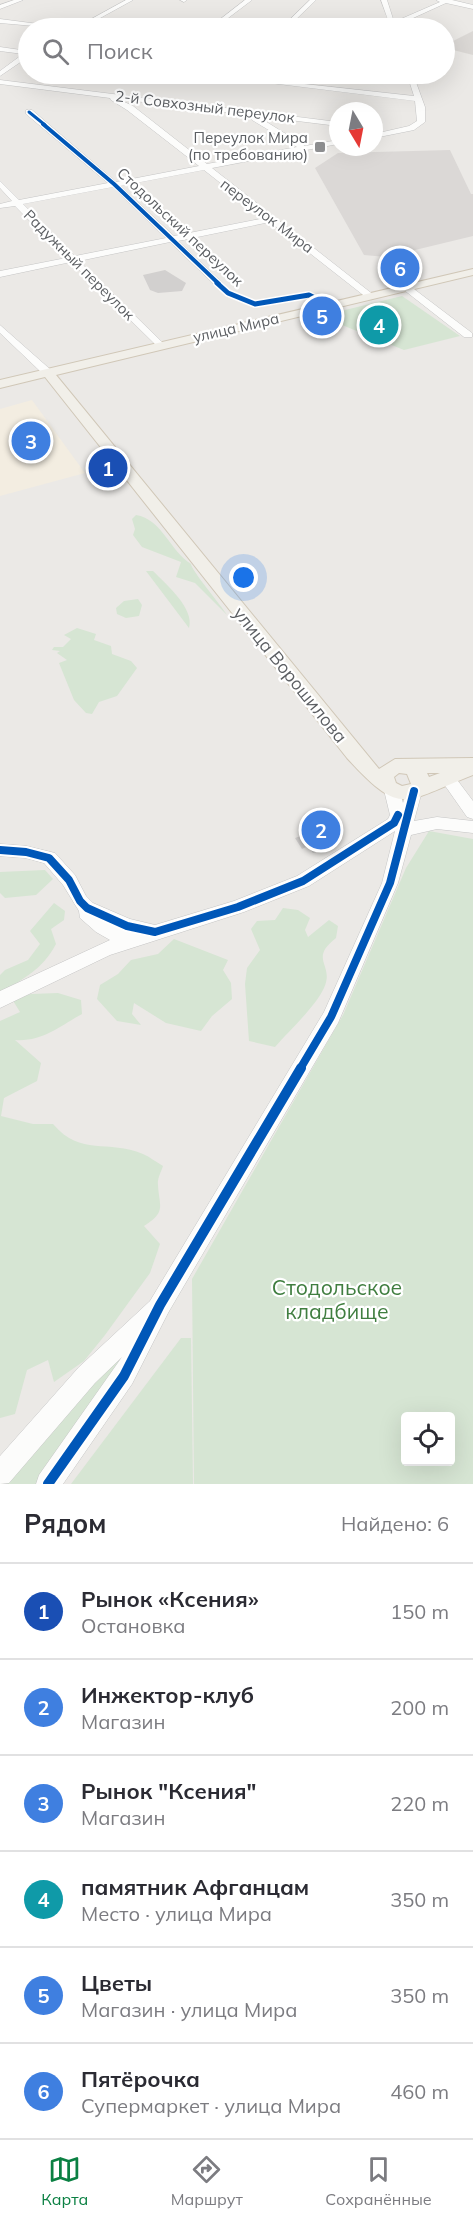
<!DOCTYPE html>
<html lang="ru">
<meta charset="utf-8">
<style>
body{margin:0;font-family:Mulish,sans-serif;background:#f2f2f3;color:#2b2b33}
.controls{position:absolute;right:18px;bottom:18px;display:grid;overflow:hidden;border-radius:6px;box-shadow:0 6px 24px #0002}
.controls button{width:54px;height:54px;display:grid;place-items:center;padding:0;border:0;border-bottom:2px solid #e1e1e2;background:#fff;color:#2b2b33;font:30px sans-serif}
.compass{position:absolute;left:329px;top:102px;width:54px;height:54px;border-radius:50%;background:#fff;box-shadow:0 6px 24px #0002;rotate:170deg}
.you{position:absolute;left:244px;top:578px;width:21px;height:21px;margin:-15px;border:4px solid #fff;border-radius:50%;background:#1a73e8;box-shadow:0 0 0 9px #1a73e833}
.badge{display:grid;place-items:center;width:39px;height:39px;border-radius:50%;background:#0b8043;color:#fff;font-size:20px;font-weight:700}
.pin{position:absolute;translate:-50% -50%;border:3px solid #fff;box-shadow:0 2px 6px #0006}
.list{margin:0;padding:0;list-style:none}
h2{display:flex;justify-content:space-between;align-items:center;height:78px;margin:0;padding:0 24px;font-size:26px}
h2 small{font-size:20px;font-weight:400;color:#7c7c81}
.list li{display:grid;grid-template-columns:39px 1fr auto;gap:18px;align-items:center;box-sizing:border-box;height:96px;padding:0 24px;border-top:2px solid #e1e1e2}
.list b{display:block;font-size:22px;white-space:nowrap}
.list p{margin:0;font-size:20px;white-space:nowrap;color:#7c7c81}
.list em{font-size:20px;font-style:normal;color:#7c7c81}
.icon{flex:none;width:33px;height:33px;fill:none;stroke:currentColor;stroke-width:2;stroke-linecap:round;stroke-linejoin:round}
.map{position:relative;flex:none;width:473px;height:1484px;overflow:hidden}
.search{position:absolute;background:#fff;box-shadow:0 6px 24px #0002;left:18px;right:18px;top:18px;height:66px;display:flex;align-items:center;gap:15px;box-sizing:border-box;padding:0 21px;border-radius:33px;color:#7c7c81;font-size:22px}
.sheet{height:654px;background:#fff}
nav{display:flex;justify-content:space-around;align-items:center;box-sizing:border-box;height:84px;border-top:2px solid #e1e1e2;background:#fff;font-size:16px;color:#7c7c81}
nav a{display:grid;justify-items:center;gap:3px}
nav .on{color:#0b8043}
.map>svg:first-child{display:block}
.commercial{fill:#f3ede1}
.industrial{fill:#dbd8d6}
.education{fill:#dbd8d5}
.green{fill:#d6e5d3;fill-rule:evenodd}
.building{fill:#d2d0cf}
.lines{fill:none;stroke-linecap:round;stroke-linejoin:round}
.minor-casing{stroke:#c5c5c5;stroke-width:1}
.major-casing{stroke:#d0c7b7;stroke-width:2}
.minor{fill:#fcfcfb;fill-rule:evenodd}
.major{fill:#f1efe9;fill-rule:evenodd}
.cycleway-far4-casing{stroke:#fff;stroke-width:4.5}
.cycleway-far3-casing{stroke:#fff;stroke-width:6}
.cycleway-far2-casing{stroke:#fff;stroke-width:8}
.cycleway-far1-casing{stroke:#fff;stroke-width:12}
.cycleway-casing{stroke:#fff;stroke-width:14}
.cycleway-far4{stroke:#0057b8;stroke-width:3}
.cycleway-far3{stroke:#0057b8;stroke-width:4}
.cycleway-far2{stroke:#0057b8;stroke-width:5}
.cycleway-far1{stroke:#0057b8;stroke-width:8}
.cycleway{stroke:#0057b8;stroke-width:10}
.poi-dot{fill:#8e8f91;stroke:#fff;stroke-width:2}
.labels{text-anchor:middle;stroke-width:4.5;stroke-linejoin:round;paint-order:stroke}
.far-street-label{font-size:15px;fill:#5c5f63;stroke:#fff}
.far-poi-label{font-size:15px;fill:#5c5f63;stroke:#fff;text-anchor:end}
.street-label{font-size:18px;fill:#5c5f63;stroke:#fff}
.near-park-label{font-size:21px;fill:#407e40;stroke:#fff}
</style>
<div class="map">
<svg width="473" height="1484" viewBox="0 0 473 1484">
<rect width="100%" height="100%" fill="#ebe9e6"/>
<path class="commercial" d="M 32,400 L 85,473 L 0,496 L 0,409 Z"/>
<path class="industrial" d="M 450,150 L 471,194 L 473,194 L 473,236 L 386,257 L 364,255 L 315,168 L 338,153 Z"/>
<path class="education" d="M 473,31 L 473,55 L 445,48 L 445,45 Z"/>
<g class="green">
<path d="M 402,296 L 460,336 L 404,350 L 337,323 L 337,312 Z"/>
<path d="M 136,515 C 162,519 170,551 191,564 C 191,570 221,605 227,615 L 195,583 L 176,577 L 181,562 L 142,547 L 133,535 L 135,529 L 132,519 Z"/>
<path d="M 146,571 L 153,571 C 166,584 195,609 189,628 Z"/>
<path d="M 138,599 L 142,605 L 139,616 L 126,618 L 117,614 L 116,608 L 124,601 Z"/>
<path d="M 77,628 L 96,634 L 94,640 L 111,646 L 112,654 L 131,661 L 137,668 L 117,696 L 99,702 L 92,714 L 86,713 L 74,700 L 59,663 L 67,660 L 57,653 L 60,651 L 52,650 L 54,647 L 63,647 L 71,639 L 64,635 Z"/>
<path d="M 429,831 L 473,839 L 473,1484 L 194,1484 L 192,1279 L 343,1015 L 406,868 ZM 406,1416 L 450,1416 L 450,1462 L 406,1462 Z"/>
<path d="M 45,870 L 53,879 L 36,895 L 5,898 L 0,893 L 0,872 Z"/>
<path d="M 54,903 L 65,911 L 64,920 L 51,929 L 56,944 C 41,972 23,977 0,995 L 0,975 L 5,970 L 28,960 L 40,944 L 30,931 Z"/>
<path d="M 283,908 L 298,910 L 310,918 L 305,930 L 308,937 L 329,920 L 338,926 L 336,938 C 308,960 335,964 324,988 C 315,1007 289,1031 275,1047 L 249,1041 L 245,984 L 247,968 L 260,950 L 251,929 L 257,921 L 275,920 Z"/>
<path d="M 174,939 L 228,960 L 223,970 L 231,983 L 232,999 L 212,1016 L 201,1031 L 166,1023 L 134,1003 L 132,1014 L 141,1025 L 117,1021 L 97,999 L 100,985 L 118,974 L 131,960 L 158,954 Z"/>
<path d="M 58,993 L 81,1000 L 82,1014 C 60,1026 42,1042 15,1040 L 41,1063 L 37,1081 L 4,1098 L 1,1116 L 33,1124 L 53,1124 C 81,1157 108,1139 143,1154 C 150,1157 156,1162 163,1166 C 161,1172 157,1179 158,1185 C 159,1206 167,1212 144,1226 L 160,1244 L 150,1273 L 105,1335 L 84,1361 L 54,1382 L 48,1360 L 27,1370 L 15,1414 L 0,1418 L 0,1021 L 20,1012 L 12,999 L 31,994 Z"/>
<path d="M 181,1338 L 191,1338 L 193,1484 L 71,1484 Z"/>
<path d="M 130,1352 L 38,1484 L 0,1484 L 25,1453 L 105,1373 L 116,1357 Z"/>
</g>
<g class="building">
<path d="M 165,270 L 186,283 L 182,291 L 158,293 L 150,290 L 143,275 Z"/>
<path d="M 316,810 L 335,836 L 322,840 L 327,848 L 313,853 L 308,846 L 302,849 L 295,838 L 312,832 L 309,828 L 313,827 L 304,814 Z"/>
</g>
<g class="lines">
<defs>
<g id="minor">
<path d="M 14,0 L 23,0 L 0,9 L 0,5 Z"/>
<path d="M 126,0 L 133,0 L 82,28 L 75,28 Z"/>
<path d="M 180,0 L 187,0 L 184,2 Z"/>
<path d="M 245,0 L 252,0 L 215,28 L 209,28 Z"/>
<path d="M 310,0 L 316,0 L 287,28 L 281,28 Z"/>
<path d="M 381,0 L 387,0 L 394,22 L 440,2 L 436,0 L 452,0 L 473,5 L 473,9 L 446,3 L 400,24 L 398,28 L 391,26 L 368,28 L 389,23 Z"/>
<path d="M 0,19 L 54,26 L 57,28 L 0,23 Z"/>
<path d="M 0,47 L 28,51 L 28,57 L 0,76 L 0,71 L 23,54 L 0,51 Z"/>
<path d="M 198,74 L 214,74 L 414,96 L 407,74 L 413,74 L 425,107 L 425,122 L 414,130 L 374,138 L 374,134 L 409,126 L 417,121 L 415,101 Z"/>
<path d="M 0,80 L 338,122 L 338,126 L 257,116 L 305,146 L 338,140 L 338,144 L 212,168 L 375,296 L 367,298 L 270,222 L 178,241 L 231,291 L 256,301 L 309,292 L 334,304 L 334,308 L 328,308 L 308,298 L 252,306 L 225,295 L 170,242 L 79,261 L 164,344 L 165,346 L 160,349 L 71,262 L 0,277 L 0,271 L 66,258 L 15,206 L 0,208 L 0,204 L 12,201 L 0,188 L 0,181 L 19,200 L 108,183 L 26,114 L 26,110 L 32,110 L 116,182 L 199,166 L 127,110 L 111,100 L 110,98 L 0,84 ZM 118,99 L 250,115 L 252,120 L 297,147 L 207,164 L 133,106 ZM 204,170 L 265,218 L 174,236 L 120,186 ZM 113,187 L 166,238 L 75,256 L 23,204 Z"/>
<path d="M 404,286 L 410,286 L 472,333 L 472,337 L 464,337 L 404,290 Z"/>
<path d="M 0,325 L 51,370 L 51,374 L 43,374 L 0,333 Z"/>
<path d="M 447,771 L 452,773 L 473,801 L 473,819 L 467,817 L 439,777 L 442,773 Z"/>
<path d="M 392,784 L 398,786 L 403,803 L 408,787 L 420,787 L 422,791 L 414,821 L 437,817 L 473,821 L 473,833 L 437,829 L 411,835 L 398,883 L 338,1023 L 168,1313 L 132,1384 L 63,1484 L 36,1484 L 39,1475 L 122,1357 L 95,1383 L 9,1483 L 0,1484 L 0,1456 L 79,1367 L 150,1301 L 324,1012 L 382,883 L 395,831 L 309,886 L 244,912 L 110,955 L 0,1008 L 0,991 L 110,940 L 96,932 L 80,918 L 79,911 L 63,885 L 44,863 L 26,858 L 0,856 L 0,844 L 26,846 L 55,853 L 75,875 L 86,896 L 93,903 L 130,919 L 155,925 L 234,901 L 297,876 L 388,819 L 390,815 L 384,790 L 386,786 Z"/>
</g>
<path id="major" d="M 473,269 L 473,275 L 56,375 L 379,769 L 395,759 L 473,758 L 473,775 C 403,802 402,818 347,758 L 45,377 L 0,388 L 0,380 ZM 399,773 L 407,774 L 411,784 L 402,786 L 396,783 L 394,777 ZM 427,773 L 440,773 L 429,777 Z"/>
</defs>
<use href="#minor" class="minor-casing"/>
<use href="#major" class="major-casing"/>
<use href="#minor" class="minor"/>
<use href="#major" class="major"/>
<defs>
<path id="cycleway-far4" d="M 29,112 L 45,125"/>
<path id="cycleway-far3" d="M 43,124 L 114,184 L 219,284"/>
<path id="cycleway-far2" d="M 217,283 L 228,293 L 255,304 L 309,295 L 331,306"/>
<g id="cycleway-far1">
<path d="M 0,850 L 26,852 L 49,858 L 69,880 L 80,901 L 87,908 L 127,926 L 155,932 L 238,907 L 303,881 L 394,823 L 398,815"/>
<path d="M 300,1069 L 331,1017 L 390,883 L 414,791"/>
</g>
<path id="cycleway" d="M 48,1484 L 124,1376 L 160,1305 L 301,1068"/>
</defs>
<use href="#cycleway-far4" class="cycleway-far4-casing"/>
<use href="#cycleway-far3" class="cycleway-far3-casing"/>
<use href="#cycleway-far2" class="cycleway-far2-casing"/>
<use href="#cycleway-far1" class="cycleway-far1-casing"/>
<use href="#cycleway" class="cycleway-casing"/>
<use href="#cycleway-far4" class="cycleway-far4"/>
<use href="#cycleway-far3" class="cycleway-far3"/>
<use href="#cycleway-far2" class="cycleway-far2"/>
<use href="#cycleway-far1" class="cycleway-far1"/>
<use href="#cycleway" class="cycleway"/>
</g>
<rect class="poi-dot" x="314" y="141" width="12" height="12" rx="3"/>
<g class="labels">
<g class="far-street-label">
<text transform="translate(205 107) rotate(7)" y="5">2-й Совхозный переулок</text>
<text transform="translate(267 216) rotate(37)" y="5">переулок Мира</text>
<text transform="translate(180 227) rotate(43)" y="5">Стодольский переулок</text>
<text transform="translate(79 265) rotate(45)" y="5">Радужный переулок</text>
<text transform="translate(236 328) rotate(-13)" y="5">улица Мира</text>
</g>
<g class="far-poi-label">
<text x="308" y="143">Переулок Мира<tspan x="308" dy="17">(по требованию)</tspan></text>
</g>
<g class="street-label">
<text transform="translate(290 675) rotate(51)" y="6">улица Ворошилова</text>
</g>
<g class="near-park-label">
<text x="337" y="1295">Стодольское<tspan x="337" dy="24">кладбище</tspan></text>
</g>
</g>
</svg>
<div class="controls">
<button><svg class="icon" aria-label="locate" viewBox="0 0 24 24"><circle cx="12" cy="12" r="6"/><path d="M12 2v4M12 18v4M2 12h4M18 12h4"/></svg></button>
</div>
<svg class="compass" viewBox="-18 -18 36 36"><path d="M0-13l5 13h-10z" fill="#e53935"/><path d="M0 13l5-13h-10z" fill="#7c7c81"/></svg>
<div class="you"></div>
<div class="pin badge" style="left:108px;top:468px;background:#1a4fb4">1</div>
<div class="pin badge" style="left:321px;top:830px;background:#3f7fe0">2</div>
<div class="pin badge" style="left:31px;top:441px;background:#3f7fe0">3</div>
<div class="pin badge" style="left:379px;top:325px;background:#0f9aa8">4</div>
<div class="pin badge" style="left:322px;top:316px;background:#3f7fe0">5</div>
<div class="pin badge" style="left:400px;top:268px;background:#3f7fe0">6</div>
<div class="search"><svg class="icon" aria-label="search" viewBox="0 0 24 24"><circle cx="10" cy="10" r="6"/><path d="M15 15l6 6"/></svg>Поиск</div>
</div>
<section class="sheet">
<h2>Рядом<small>Найдено: 6</small></h2>
<ul class="list">
<li><span class="badge" style="background:#1a4fb4">1</span><div><b>Рынок «Ксения»</b><p>Остановка</p></div><em>150 m</em></li>
<li><span class="badge" style="background:#3f7fe0">2</span><div><b>Инжектор-клуб</b><p>Магазин</p></div><em>200 m</em></li>
<li><span class="badge" style="background:#3f7fe0">3</span><div><b>Рынок &quot;Ксения&quot;</b><p>Магазин</p></div><em>220 m</em></li>
<li><span class="badge" style="background:#0f9aa8">4</span><div><b>памятник Афганцам</b><p>Место · улица Мира</p></div><em>350 m</em></li>
<li><span class="badge" style="background:#3f7fe0">5</span><div><b>Цветы</b><p>Магазин · улица Мира</p></div><em>350 m</em></li>
<li><span class="badge" style="background:#3f7fe0">6</span><div><b>Пятёрочка</b><p>Супермаркет · улица Мира</p></div><em>460 m</em></li>
</ul>
</section>
<nav>
<a class="on"><svg class="icon" aria-label="map" viewBox="0 0 24 24"><path d="M3 6l6-2 6 2 6-2v14l-6 2-6-2-6 2zM9 4v14M15 6v14"/></svg>Карта</a>
<a><svg class="icon" aria-label="directions" viewBox="0 0 24 24"><path d="M12 3l9 9-9 9-9-9zM9 14v-3h6M13 9l2 2-2 2"/></svg>Маршрут</a>
<a><svg class="icon" aria-label="saved" viewBox="0 0 24 24"><path d="M7 4h10v16l-5-4-5 4z"/></svg>Сохранённые</a>
</nav>
